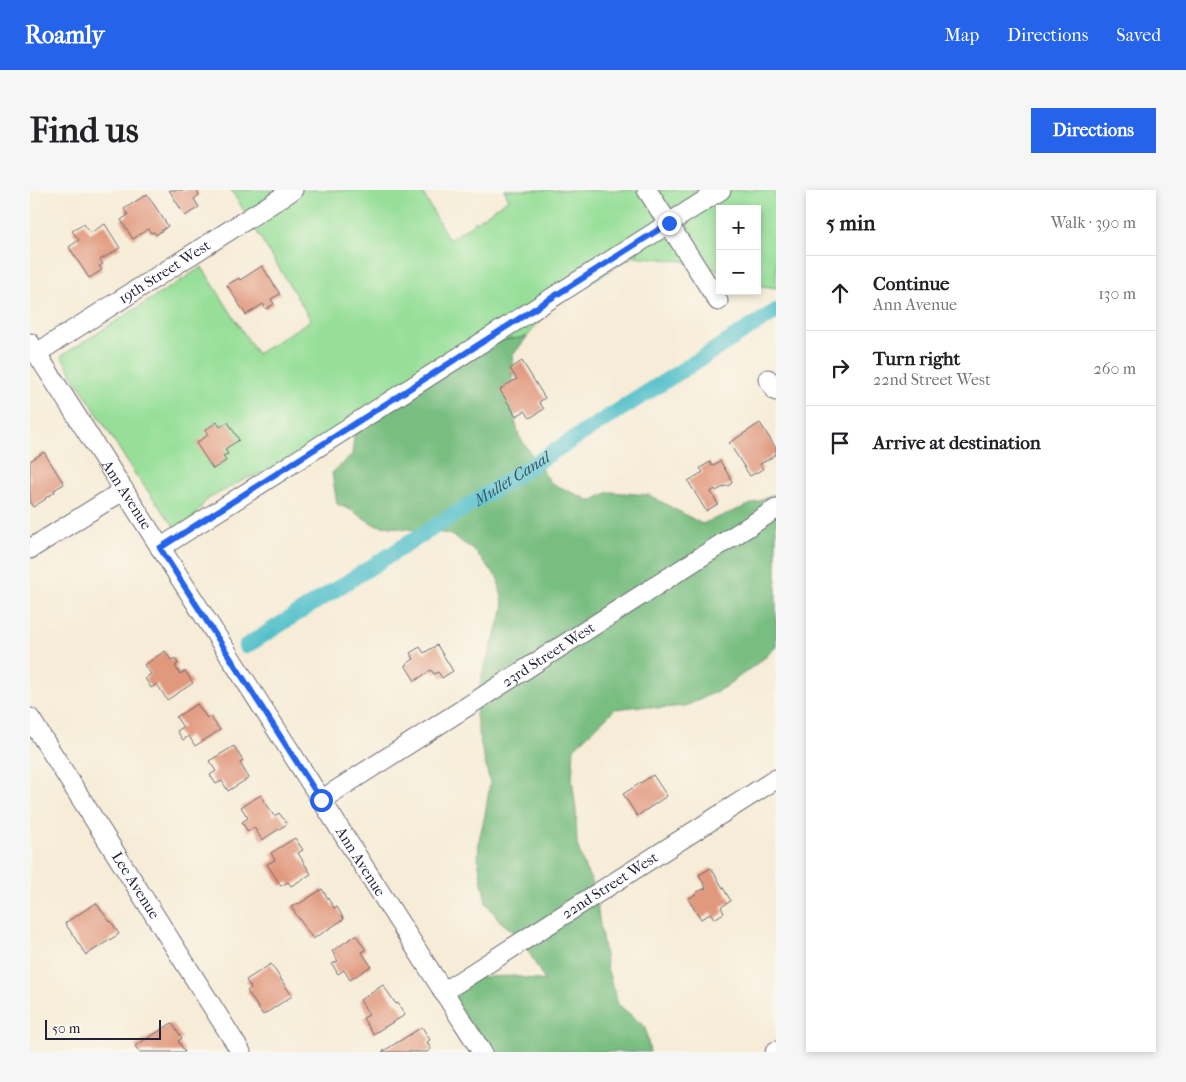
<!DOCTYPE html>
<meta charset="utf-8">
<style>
body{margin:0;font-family:"IM FELL French Canon",serif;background:#f6f6f6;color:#202124}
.controls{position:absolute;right:15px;top:15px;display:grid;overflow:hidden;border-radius:0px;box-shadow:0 2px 8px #0003}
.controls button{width:45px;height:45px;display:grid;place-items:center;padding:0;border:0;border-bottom:1px solid #e0e0e0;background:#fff;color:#202124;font:25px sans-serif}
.scale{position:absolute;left:15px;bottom:12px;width:116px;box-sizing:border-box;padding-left:5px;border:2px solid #22223b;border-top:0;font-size:14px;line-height:18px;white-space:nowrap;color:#22223b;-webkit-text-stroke:4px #fbf7ec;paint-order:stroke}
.stop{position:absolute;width:15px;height:15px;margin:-11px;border:4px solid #2563eb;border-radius:50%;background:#fff}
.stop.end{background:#2563eb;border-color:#fff;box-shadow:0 1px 5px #0008}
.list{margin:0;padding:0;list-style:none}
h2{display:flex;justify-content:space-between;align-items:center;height:65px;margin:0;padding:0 20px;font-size:21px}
h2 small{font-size:16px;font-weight:400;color:#757577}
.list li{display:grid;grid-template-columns:32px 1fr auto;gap:15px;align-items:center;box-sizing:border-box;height:75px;padding:0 20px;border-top:1px solid #e0e0e0}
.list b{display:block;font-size:19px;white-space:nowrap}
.list p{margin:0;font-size:16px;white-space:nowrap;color:#757577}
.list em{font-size:16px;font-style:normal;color:#757577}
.icon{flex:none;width:28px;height:28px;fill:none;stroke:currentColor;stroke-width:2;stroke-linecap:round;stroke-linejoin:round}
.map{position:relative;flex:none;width:746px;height:862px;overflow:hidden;border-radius:0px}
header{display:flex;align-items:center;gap:30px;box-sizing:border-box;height:70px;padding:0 25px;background:#2563eb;color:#fff}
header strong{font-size:24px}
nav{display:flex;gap:28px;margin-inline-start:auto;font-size:18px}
.intro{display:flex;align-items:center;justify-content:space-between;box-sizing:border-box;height:120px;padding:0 30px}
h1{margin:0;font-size:35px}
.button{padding:12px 22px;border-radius:0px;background:#2563eb;color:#fff;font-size:18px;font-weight:700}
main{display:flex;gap:30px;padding:0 30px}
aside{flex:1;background:#fff;border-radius:0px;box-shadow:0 2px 8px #0003}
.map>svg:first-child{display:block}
.green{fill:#97df99;stroke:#5c806a}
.forest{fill:#79be81;stroke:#4e705e}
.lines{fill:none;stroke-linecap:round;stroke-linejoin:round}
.canal{stroke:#52c0ca;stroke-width:16}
.building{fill:#e1997e}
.minor-casing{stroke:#6c6972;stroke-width:21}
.minor{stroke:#fff;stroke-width:19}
.route{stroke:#2563eb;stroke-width:6}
.labels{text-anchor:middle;stroke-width:5;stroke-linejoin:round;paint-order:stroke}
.street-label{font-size:15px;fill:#22223b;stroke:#fbf7ec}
.water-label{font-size:16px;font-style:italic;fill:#33596d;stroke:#fbf7ec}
</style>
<header>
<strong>Roamly</strong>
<nav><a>Map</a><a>Directions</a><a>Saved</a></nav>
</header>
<div class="intro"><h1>Find us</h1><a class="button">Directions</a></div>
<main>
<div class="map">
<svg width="746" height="862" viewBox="0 0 746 862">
<rect width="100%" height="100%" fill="#fbf7ec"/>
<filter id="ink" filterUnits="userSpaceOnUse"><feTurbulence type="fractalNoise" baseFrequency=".02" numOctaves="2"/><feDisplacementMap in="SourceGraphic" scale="10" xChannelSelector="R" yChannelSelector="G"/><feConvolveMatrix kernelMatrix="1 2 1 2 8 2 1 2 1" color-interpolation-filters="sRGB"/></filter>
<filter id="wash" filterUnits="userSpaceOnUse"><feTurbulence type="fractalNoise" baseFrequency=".0096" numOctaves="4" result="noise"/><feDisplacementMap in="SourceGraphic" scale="20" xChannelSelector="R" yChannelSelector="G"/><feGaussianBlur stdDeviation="1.12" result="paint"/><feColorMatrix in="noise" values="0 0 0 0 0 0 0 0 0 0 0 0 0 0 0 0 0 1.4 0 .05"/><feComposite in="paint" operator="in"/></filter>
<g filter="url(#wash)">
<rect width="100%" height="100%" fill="#f6ecd7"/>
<path class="green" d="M 201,0 L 391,0 L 419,50 L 479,9 L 474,0 L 746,0 L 746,98 L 727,95 L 727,19 L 690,19 L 690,82 L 682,79 L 652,71 L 603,66 L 520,118 L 497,147 L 436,155 L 394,174 L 364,202 L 242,279 L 215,289 L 176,310 L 167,323 L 153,348 L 105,284 L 31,166 L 172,77 L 227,164 L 281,130 Z"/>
<path class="forest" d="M 497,147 L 483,165 L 481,215 L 489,246 L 521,293 L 561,311 L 579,302 L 619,305 L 672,334 L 746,304 L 746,457 L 737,466 L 695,497 L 656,516 L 629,518 L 610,516 L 585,519 L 544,558 L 542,588 L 546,621 L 547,654 L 554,676 L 567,702 L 568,722 L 577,778 L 588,814 L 615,837 L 620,862 L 449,862 L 409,797 L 445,787 L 484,786 L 515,791 L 491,748 L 470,731 L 456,713 L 448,671 L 449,650 L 455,625 L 460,593 L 452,560 L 446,526 L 451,488 L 474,418 L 468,389 L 444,360 L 420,344 L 345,335 L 321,320 L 307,314 L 302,283 L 322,265 L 325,238 L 394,174 L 436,155 Z"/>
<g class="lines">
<path class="canal" id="s1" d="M 216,456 L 746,121"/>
</g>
<g id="blocks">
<g class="building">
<path d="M 139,0 L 169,0 L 167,1 L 169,5 L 164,9 L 169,17 L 155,26 Z"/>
<path d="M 117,4 L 138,36 L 126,45 L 124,42 L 121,43 L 118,39 L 103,49 L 91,30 L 98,25 L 94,19 Z"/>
<path d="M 54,34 L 60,43 L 75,34 L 90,58 L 70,70 L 73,74 L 69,76 L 72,80 L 59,88 L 39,57 L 49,50 L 42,41 Z"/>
<path d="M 232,76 L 250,104 L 241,109 L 244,114 L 236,119 L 233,114 L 216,125 L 197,95 L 209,88 L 210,90 Z"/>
<path d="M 492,171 L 515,208 L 509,212 L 514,219 L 500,228 L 495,221 L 486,226 L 470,200 L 476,195 L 487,189 L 480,179 Z"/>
<path d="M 187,232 L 190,237 L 198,232 L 209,250 L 195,259 L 198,264 L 193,266 L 196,271 L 183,279 L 166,253 L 178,245 L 175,240 Z"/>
<path d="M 730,233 L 746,258 L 746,264 L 741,267 L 741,268 L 730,274 L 733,279 L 720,286 L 699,253 Z"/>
<path d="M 14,262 L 34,294 L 24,300 L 25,302 L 15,308 L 16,309 L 3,317 L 0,313 L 0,271 Z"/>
<path d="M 690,271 L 702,291 L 701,294 L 698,296 L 695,296 L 686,301 L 685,299 L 681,302 L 688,314 L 676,321 L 658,291 L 673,282 L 670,278 L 680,272 L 682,276 Z"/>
<path d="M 407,455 L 423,481 L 412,488 L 408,482 L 404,484 L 401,480 L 385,491 L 375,475 L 384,469 L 380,463 L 390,457 L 394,463 Z"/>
<path d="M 135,461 L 141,470 L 145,468 L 148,474 L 145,476 L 150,484 L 155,481 L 163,493 L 137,510 L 127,494 L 121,498 L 115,488 L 121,484 L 114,475 Z"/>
<path d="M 167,514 L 177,528 L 180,526 L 190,540 L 165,556 L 159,546 L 153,550 L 147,541 L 153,537 L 146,527 Z"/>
<path d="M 204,556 L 213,571 L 210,573 L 219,588 L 198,601 L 192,591 L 186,594 L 180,585 L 186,581 L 179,571 Z"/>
<path d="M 623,585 L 637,606 L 607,626 L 593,604 Z"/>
<path d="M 231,605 L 244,626 L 249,623 L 257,634 L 232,650 L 224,637 L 218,642 L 212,632 L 218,628 L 211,617 Z"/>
<path d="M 265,648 L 273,660 L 268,663 L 281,684 L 261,696 L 258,692 L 251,696 L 237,674 L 245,670 L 241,663 Z"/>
<path d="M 681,678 L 701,711 L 691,717 L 694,723 L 684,729 L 681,723 L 671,729 L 658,709 L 667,703 L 667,702 L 676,698 L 669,685 Z"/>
<path d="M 292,699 L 304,718 L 307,717 L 314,729 L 283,749 L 261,717 L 268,713 L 269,714 Z"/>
<path d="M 66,713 L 80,732 L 81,731 L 89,744 L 56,765 L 35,733 Z"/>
<path d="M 326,745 L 336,760 L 332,762 L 341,776 L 320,790 L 314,780 L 308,784 L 302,774 L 308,771 L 302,761 Z"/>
<path d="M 241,774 L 262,806 L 233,825 L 217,801 L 221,798 L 216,790 Z"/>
<path d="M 353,795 L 366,814 L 368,813 L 375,825 L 343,844 L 333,828 L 339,825 L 330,810 Z"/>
<path d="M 142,833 L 152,848 L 148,851 L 155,862 L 109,862 L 105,856 Z"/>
<path d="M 392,837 L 400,850 L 397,852 L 401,859 L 397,862 L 352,862 Z"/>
</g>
</g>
</g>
<g filter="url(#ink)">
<use href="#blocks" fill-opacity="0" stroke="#6c6972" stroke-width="1"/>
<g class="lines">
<defs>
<g id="minor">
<path d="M 617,0 L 688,111"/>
<path id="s2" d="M 0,153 L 452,862"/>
<path id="s3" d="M 7,163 L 263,0"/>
<path d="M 738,189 L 746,201"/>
<path d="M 130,358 L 691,0"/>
<path d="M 0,359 L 94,300"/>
<path id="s4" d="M 0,528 L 211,862"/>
<path id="s5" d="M 291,610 L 746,319"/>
<path id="s6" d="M 413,802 L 746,589"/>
<path d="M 745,862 L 746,861"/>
</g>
</defs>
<use href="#minor" class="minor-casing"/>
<use href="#minor" class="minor"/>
</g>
</g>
<g class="lines" filter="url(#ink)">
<path class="route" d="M 291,610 L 130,358 L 639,33"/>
</g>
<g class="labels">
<g class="street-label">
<text dy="5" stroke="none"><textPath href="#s3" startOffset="151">19th Street West</textPath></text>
<text dy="5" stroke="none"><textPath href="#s2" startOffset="180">Ann Avenue</textPath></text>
<text dy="5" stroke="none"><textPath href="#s5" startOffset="270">23rd Street West</textPath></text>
<text dy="5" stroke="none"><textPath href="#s2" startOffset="615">Ann Avenue</textPath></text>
<text dy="5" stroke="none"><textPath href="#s4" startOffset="198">Lee Avenue</textPath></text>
<text dy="5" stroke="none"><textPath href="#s6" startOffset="198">22nd Street West</textPath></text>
</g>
<g class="water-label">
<text dy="6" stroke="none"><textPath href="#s1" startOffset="314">Mullet Canal</textPath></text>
</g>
</g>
</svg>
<div class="controls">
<button>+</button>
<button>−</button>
</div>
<div class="scale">50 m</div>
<div class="stop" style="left:291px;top:610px"></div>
<div class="stop end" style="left:639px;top:33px"></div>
</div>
<aside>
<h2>5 min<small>Walk · 390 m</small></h2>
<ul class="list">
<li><svg class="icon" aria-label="ahead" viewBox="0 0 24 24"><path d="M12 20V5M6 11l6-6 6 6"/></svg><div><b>Continue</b><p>Ann Avenue</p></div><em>130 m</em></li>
<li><svg class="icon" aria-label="right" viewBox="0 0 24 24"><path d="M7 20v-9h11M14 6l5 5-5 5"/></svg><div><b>Turn right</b><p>22nd Street West</p></div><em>260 m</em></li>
<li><svg class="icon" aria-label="arrive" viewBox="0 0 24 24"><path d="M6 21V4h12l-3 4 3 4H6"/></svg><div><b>Arrive at destination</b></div></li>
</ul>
</aside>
</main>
